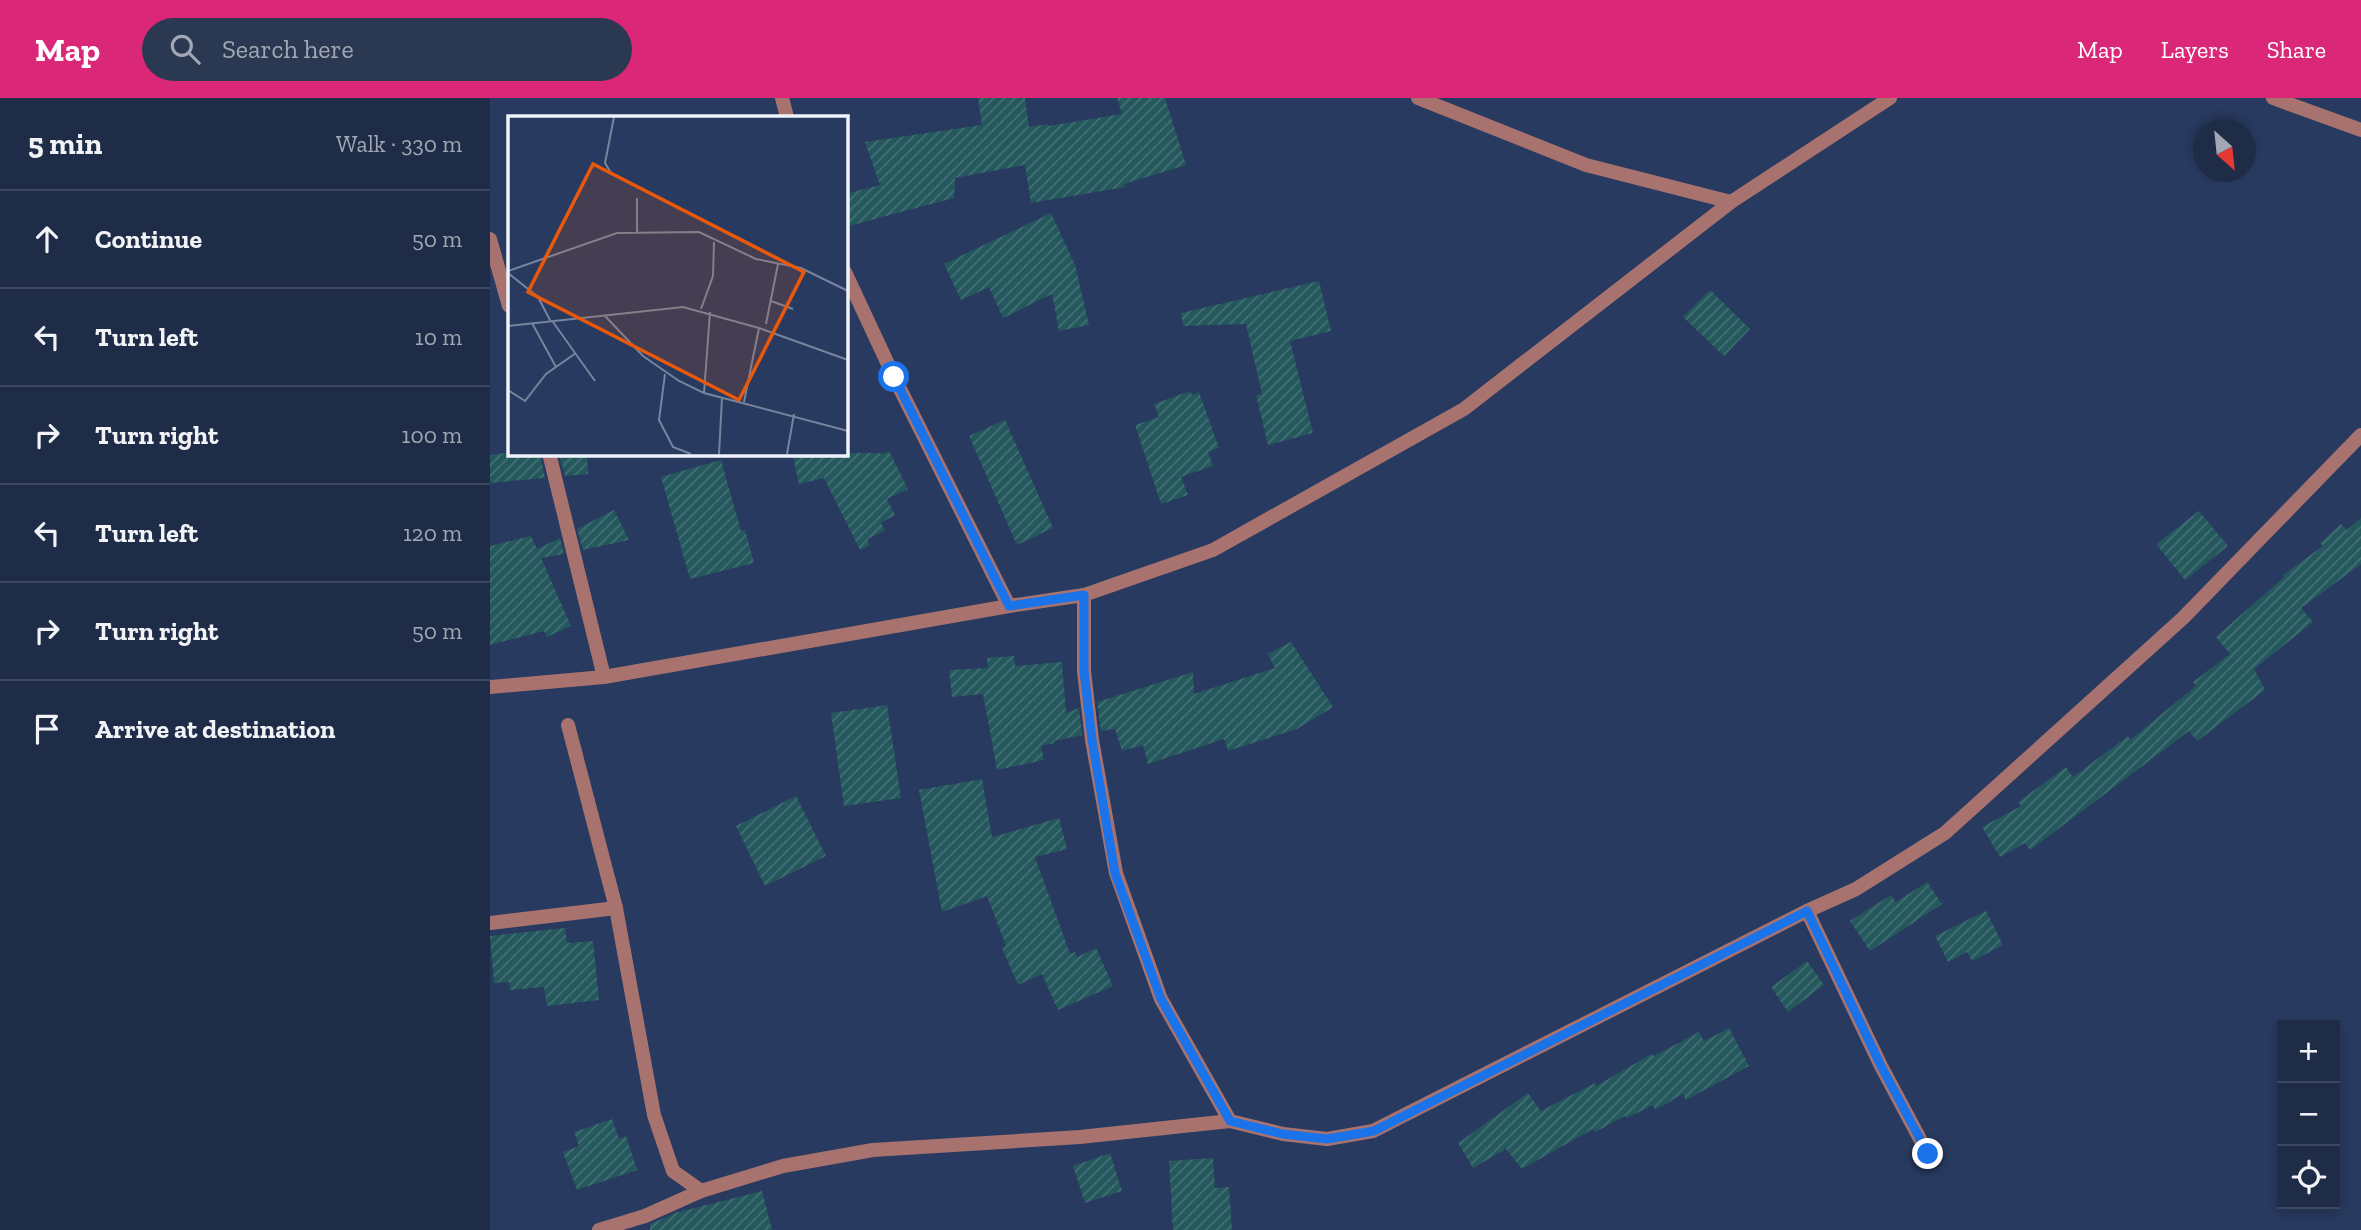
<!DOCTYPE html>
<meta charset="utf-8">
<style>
body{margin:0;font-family:"Zilla Slab",serif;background:#2b3852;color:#f1f3f6}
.controls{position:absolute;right:21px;bottom:21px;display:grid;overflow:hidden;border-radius:0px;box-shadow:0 4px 10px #0003}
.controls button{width:63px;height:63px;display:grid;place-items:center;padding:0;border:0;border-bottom:2px solid #3c4860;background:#1e2c47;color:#f1f3f6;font:35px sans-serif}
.compass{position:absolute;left:1703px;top:21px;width:63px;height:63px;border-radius:50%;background:#1e2c47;box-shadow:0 4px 10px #0003;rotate:153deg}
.stop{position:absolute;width:21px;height:21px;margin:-16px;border:5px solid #1a73e8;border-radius:50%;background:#fff}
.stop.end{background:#1a73e8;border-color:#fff;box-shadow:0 2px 7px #0008}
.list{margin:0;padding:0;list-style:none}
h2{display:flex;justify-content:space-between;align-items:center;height:91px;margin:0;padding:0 28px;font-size:30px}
h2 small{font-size:23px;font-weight:400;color:#a1a7b4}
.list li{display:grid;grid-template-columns:46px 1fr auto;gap:21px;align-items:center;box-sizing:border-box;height:98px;padding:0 28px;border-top:2px solid #3c4860}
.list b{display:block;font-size:26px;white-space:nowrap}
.list em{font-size:23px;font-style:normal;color:#a1a7b4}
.icon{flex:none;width:38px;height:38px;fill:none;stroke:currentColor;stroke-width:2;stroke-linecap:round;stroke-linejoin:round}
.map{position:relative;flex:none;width:1871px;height:1132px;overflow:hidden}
header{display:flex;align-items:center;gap:42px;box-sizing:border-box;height:98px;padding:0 35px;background:#db2777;color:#fff}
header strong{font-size:33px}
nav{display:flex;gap:38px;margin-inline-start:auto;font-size:24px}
.search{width:490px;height:63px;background:#2b3852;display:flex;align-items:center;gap:18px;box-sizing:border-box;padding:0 24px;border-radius:38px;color:#a1a7b4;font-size:26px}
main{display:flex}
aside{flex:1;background:#1e2c47}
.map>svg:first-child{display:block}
.building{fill:url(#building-hatch)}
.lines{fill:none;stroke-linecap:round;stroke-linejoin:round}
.minor{stroke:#a8736f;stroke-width:14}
.route{stroke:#1a73e8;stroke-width:9}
.inset-road{fill:none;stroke:#77849e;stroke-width:2}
.view{fill:#e8590c;fill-opacity:0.15;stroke:#e8590c;stroke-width:3.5}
.inset-edge{fill:none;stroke:#eef3fc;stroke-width:3.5}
</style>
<header>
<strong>Map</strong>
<div class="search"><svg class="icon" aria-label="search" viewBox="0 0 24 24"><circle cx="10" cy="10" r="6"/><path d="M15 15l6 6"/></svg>Search here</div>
<nav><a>Map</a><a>Layers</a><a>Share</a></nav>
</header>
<main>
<aside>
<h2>5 min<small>Walk · 330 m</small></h2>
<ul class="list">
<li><svg class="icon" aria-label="ahead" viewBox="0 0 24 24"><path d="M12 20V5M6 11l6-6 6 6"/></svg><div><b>Continue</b></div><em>50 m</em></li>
<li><svg class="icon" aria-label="left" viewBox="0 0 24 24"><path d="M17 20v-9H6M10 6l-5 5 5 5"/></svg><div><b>Turn left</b></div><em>10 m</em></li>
<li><svg class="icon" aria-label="right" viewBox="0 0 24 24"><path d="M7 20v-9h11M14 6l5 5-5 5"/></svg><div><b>Turn right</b></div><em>100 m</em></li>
<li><svg class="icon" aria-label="left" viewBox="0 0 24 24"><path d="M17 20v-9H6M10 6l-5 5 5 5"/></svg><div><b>Turn left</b></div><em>120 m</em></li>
<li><svg class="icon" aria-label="right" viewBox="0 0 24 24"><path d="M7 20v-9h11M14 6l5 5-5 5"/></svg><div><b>Turn right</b></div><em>50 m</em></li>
<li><svg class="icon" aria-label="arrive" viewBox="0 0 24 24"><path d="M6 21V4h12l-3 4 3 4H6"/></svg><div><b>Arrive at destination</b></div></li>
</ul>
</aside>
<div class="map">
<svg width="1871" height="1132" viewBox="0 0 1871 1132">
<defs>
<pattern id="building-hatch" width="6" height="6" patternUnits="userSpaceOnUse" patternTransform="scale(1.75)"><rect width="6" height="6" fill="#24585d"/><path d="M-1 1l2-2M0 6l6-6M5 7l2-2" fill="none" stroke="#447075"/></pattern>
</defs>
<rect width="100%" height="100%" fill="#283a5f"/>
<g class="building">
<path d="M 488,0 L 535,0 L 539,29 L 558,26 L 558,28 L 632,16 L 627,0 L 675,0 L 696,67 L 634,86 L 635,89 L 541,105 L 535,67 L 465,80 L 464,100 L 355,129 L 355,96 L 390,87 L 375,44 L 492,27 Z"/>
<path d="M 561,115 L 585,167 L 599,227 L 569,233 L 562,196 L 513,220 L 499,189 L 471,202 L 454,166 Z"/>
<path d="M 829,183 L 841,233 L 800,243 L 823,335 L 778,347 L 766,297 L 772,296 L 756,226 L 693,228 L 691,215 Z"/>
<path d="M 1220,192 L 1260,231 L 1234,258 L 1193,219 Z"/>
<path d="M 700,293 L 702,297 L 709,294 L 729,350 L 718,354 L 723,368 L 691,379 L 698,397 L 671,406 L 645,327 L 669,319 L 664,306 Z"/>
<path d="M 515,322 L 563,430 L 527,447 L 479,338 Z"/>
<path d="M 399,353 L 418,391 L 397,401 L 405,417 L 391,425 L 395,432 L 378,441 L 379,448 L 370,452 L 334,380 L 309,386 L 302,355 L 391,355 L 391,357 Z"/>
<path d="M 15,355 L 50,355 L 55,380 L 0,385 L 0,357 Z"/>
<path d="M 69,355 L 97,355 L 98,376 L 75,378 Z"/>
<path d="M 231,362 L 251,433 L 255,432 L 264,465 L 200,481 L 171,379 Z"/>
<path d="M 124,412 L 139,442 L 93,452 L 87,431 Z"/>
<path d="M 1709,413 L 1738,448 L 1695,482 L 1666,446 Z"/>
<path d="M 1871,420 L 1871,466 L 1811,510 L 1823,524 L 1764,571 L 1775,592 L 1707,643 L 1699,633 L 1540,752 L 1535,745 L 1510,759 L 1492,729 L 1531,708 L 1528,704 L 1576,669 L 1583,679 L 1638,638 L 1640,642 L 1706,588 L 1703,584 L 1740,556 L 1726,539 L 1794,479 L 1793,477 L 1833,448 L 1830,445 L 1851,426 L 1857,432 Z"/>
<path d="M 41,438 L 47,451 L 70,440 L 74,456 L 51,460 L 81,528 L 57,539 L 54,533 L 0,547 L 0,448 Z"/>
<path d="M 801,544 L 843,609 L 807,631 L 738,653 L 734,641 L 658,666 L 653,647 L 632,653 L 625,631 L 611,633 L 607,604 L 703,574 L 704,596 L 785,570 L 778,556 Z"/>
<path d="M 524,558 L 525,568 L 572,564 L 576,615 L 589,610 L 592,637 L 564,643 L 565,645 L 551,648 L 554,662 L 507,672 L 493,596 L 462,599 L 459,572 L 498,570 L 497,560 Z"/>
<path d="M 397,607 L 411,700 L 354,708 L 341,615 Z"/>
<path d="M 492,681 L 502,739 L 569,720 L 577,751 L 545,759 L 580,856 L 585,854 L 587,859 L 606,850 L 623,888 L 568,912 L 552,876 L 528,887 L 512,850 L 516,848 L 497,798 L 452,814 L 429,692 Z"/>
<path d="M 306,698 L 336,758 L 275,788 L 246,728 Z"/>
<path d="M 1437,784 L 1452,806 L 1380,853 L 1360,823 L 1401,797 L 1406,804 Z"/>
<path d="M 1496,813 L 1513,847 L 1482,863 L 1477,854 L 1458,864 L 1445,838 Z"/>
<path d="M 75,830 L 77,845 L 103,843 L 109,902 L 57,908 L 54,889 L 20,892 L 19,884 L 4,885 L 0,838 Z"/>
<path d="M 1317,863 L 1334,887 L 1298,914 L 1281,889 Z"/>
<path d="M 1239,930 L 1259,968 L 1196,1002 L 1193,996 L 1165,1012 L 1163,1007 L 1137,1020 L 1135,1018 L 1105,1034 L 1103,1031 L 1032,1071 L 1016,1051 L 983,1070 L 968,1045 L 1038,995 L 1051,1013 L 1105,985 L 1106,988 L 1162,956 L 1164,958 L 1209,934 L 1214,943 Z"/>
<path d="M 122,1021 L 129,1041 L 136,1038 L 147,1072 L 87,1092 L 73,1054 L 89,1048 L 84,1034 Z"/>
<path d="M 620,1055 L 632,1093 L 595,1105 L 583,1068 Z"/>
<path d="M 723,1060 L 725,1090 L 739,1089 L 742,1132 L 683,1132 L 679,1063 Z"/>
<path d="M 272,1093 L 282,1132 L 160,1132 L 160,1126 L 185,1115 Z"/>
</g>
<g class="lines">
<g class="minor">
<path d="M 292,0 L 297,19"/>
<path d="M 928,0 L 1096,67 L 1241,104"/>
<path d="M 1783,0 L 1871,32"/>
<path d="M 0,141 L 19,208"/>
<path d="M 355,174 L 404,279 L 519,508"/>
<path d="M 59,355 L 114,579"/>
<path d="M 594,497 L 594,573 L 602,642 L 626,775 L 671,901 L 740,1023"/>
<path d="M 0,589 L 114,579 L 519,508 L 594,497 L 723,452 L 974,311 L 1241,104 L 1400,0"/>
<path d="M 78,627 L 126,810 L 164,1017 L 183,1073 L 211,1093"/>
<path d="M 1317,813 L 1391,968 L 1438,1056"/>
<path d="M 0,825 L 126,810"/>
<path d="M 109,1132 L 155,1118 L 211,1093 L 293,1068 L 383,1052 L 590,1039 L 740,1023 L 793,1036 L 837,1041 L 883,1033 L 1317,813 L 1366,791 L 1455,735 L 1693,520 L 1871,337"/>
</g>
</g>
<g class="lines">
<path class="route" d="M 404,279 L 519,508 L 594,497 L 594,573 L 602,642 L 625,775 L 671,901 L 740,1023 L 793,1036 L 837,1041 L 884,1033 L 1317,813 L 1391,968 L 1438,1056"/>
</g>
<g transform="translate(18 18)">
<rect width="340" height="340" fill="#283a5f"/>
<path class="inset-road" d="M 103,57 L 97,47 L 106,1M 129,116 L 129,82M 0,155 L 109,117 L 191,116 L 248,143 L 293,152 L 340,175M 0,157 L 30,181 L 43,206M 263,185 L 285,193M 193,193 L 205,160 L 206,126M 97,200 L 135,240 L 171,265 L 196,277 L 340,315M 45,206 L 87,265M 24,207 L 48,251M 258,208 L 270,148M 0,210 L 175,191 L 251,212 L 340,244M 157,258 L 151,304 L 165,331 L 183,338M 0,274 L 17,285 L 38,258 L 68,237M 196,277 L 202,196M 236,286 L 251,212M 211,338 L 214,282M 279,338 L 286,298"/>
<path class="view" d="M 85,48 L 296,156 L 231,284 L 20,176 Z"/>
<rect width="340" height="340" class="inset-edge"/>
</g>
</svg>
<div class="controls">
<button>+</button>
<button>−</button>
<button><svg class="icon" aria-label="locate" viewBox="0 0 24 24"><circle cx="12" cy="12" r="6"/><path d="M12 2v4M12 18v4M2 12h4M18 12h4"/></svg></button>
</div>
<svg class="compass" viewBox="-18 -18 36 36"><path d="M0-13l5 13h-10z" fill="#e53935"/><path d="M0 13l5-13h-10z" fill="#a1a7b4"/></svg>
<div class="stop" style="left:404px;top:279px"></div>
<div class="stop end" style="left:1438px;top:1056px"></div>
</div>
</main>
